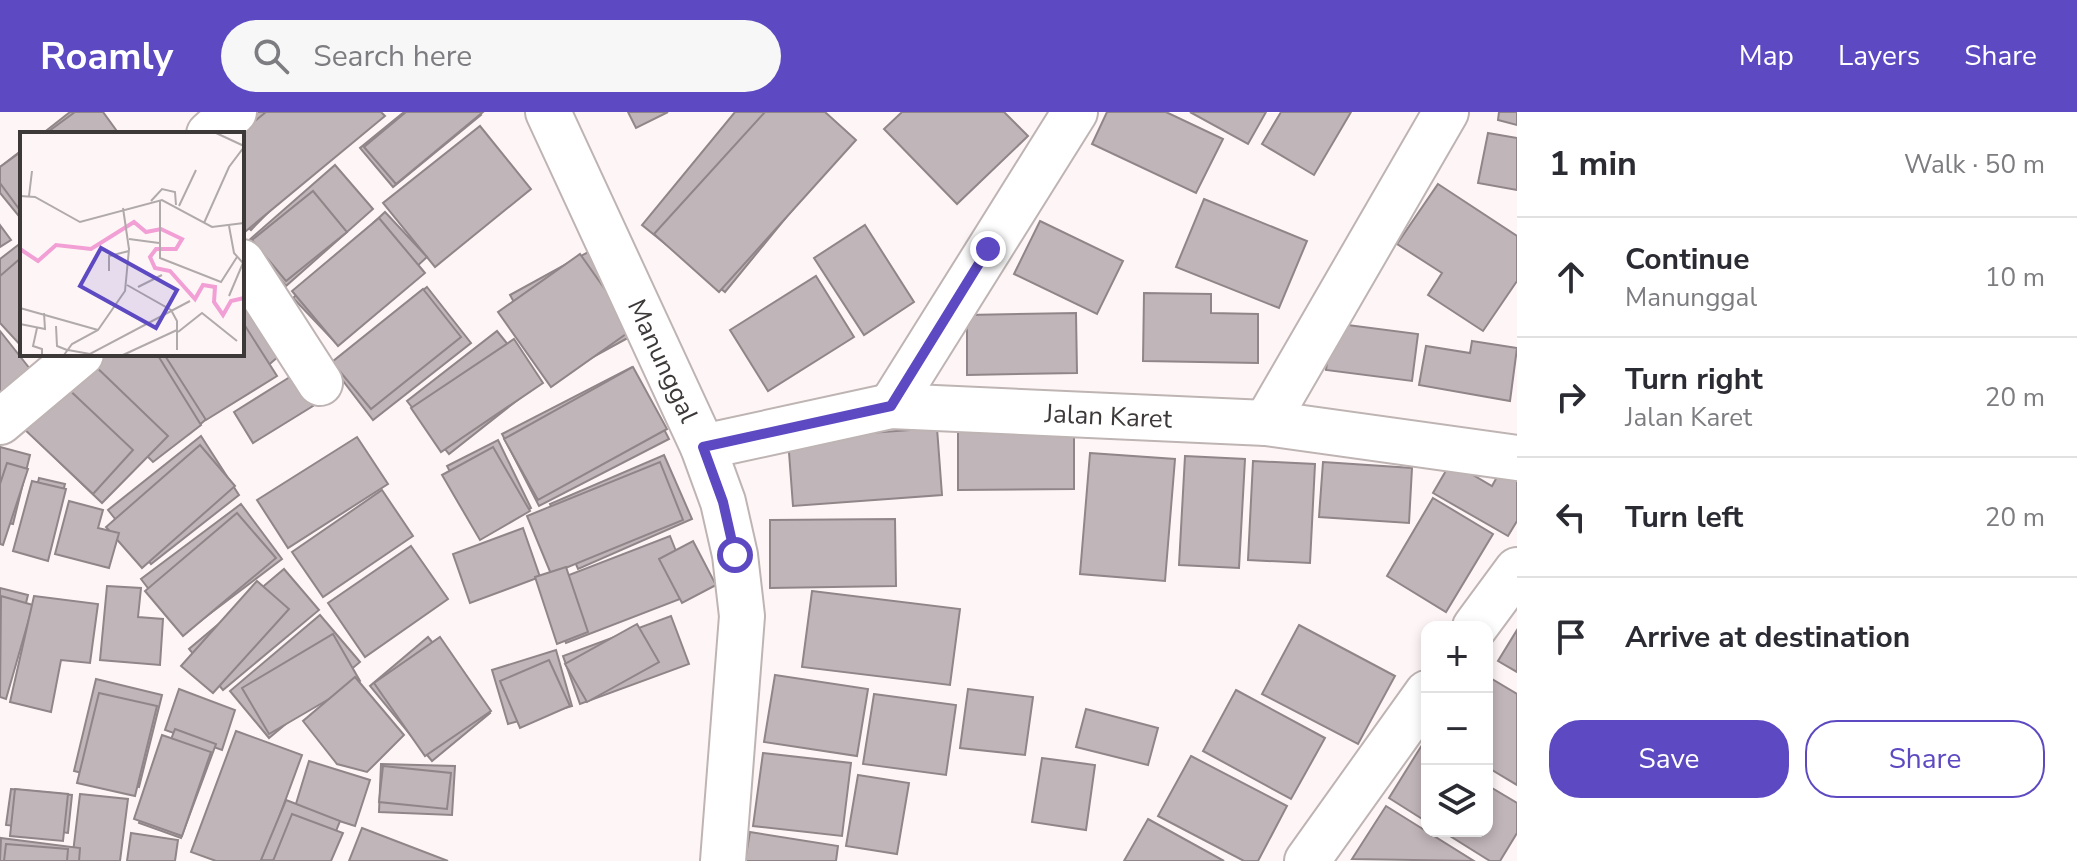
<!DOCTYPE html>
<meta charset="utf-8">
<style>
body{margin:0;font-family:"Nunito Sans",sans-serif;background:#f7f7f7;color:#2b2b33}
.controls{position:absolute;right:24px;bottom:24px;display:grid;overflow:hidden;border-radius:16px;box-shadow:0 4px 12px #0003}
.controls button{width:72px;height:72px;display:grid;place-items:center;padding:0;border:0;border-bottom:2px solid #e1e1e2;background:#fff;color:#2b2b33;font:40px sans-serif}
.stop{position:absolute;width:24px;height:24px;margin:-18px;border:6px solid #5d49c1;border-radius:50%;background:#fff}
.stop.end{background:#5d49c1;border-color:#fff;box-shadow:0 2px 8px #0008}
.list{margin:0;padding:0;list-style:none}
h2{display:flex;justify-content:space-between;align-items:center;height:104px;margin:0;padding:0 32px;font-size:34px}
h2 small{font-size:26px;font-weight:400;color:#7c7c81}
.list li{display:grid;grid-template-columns:52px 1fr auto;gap:24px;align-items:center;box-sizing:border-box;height:120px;padding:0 32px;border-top:2px solid #e1e1e2}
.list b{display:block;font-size:30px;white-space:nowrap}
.list p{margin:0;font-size:26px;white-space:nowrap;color:#7c7c81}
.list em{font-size:26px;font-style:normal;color:#7c7c81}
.actions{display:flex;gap:16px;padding:24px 32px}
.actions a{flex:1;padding:18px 0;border:2px solid #5d49c1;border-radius:32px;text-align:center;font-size:28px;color:#5d49c1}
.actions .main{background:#5d49c1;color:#fff}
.icon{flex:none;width:44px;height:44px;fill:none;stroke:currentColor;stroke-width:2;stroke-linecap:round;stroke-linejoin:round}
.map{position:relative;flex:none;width:1517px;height:749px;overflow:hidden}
header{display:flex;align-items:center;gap:48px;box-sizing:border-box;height:112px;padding:0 40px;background:#5d49c1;color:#fff}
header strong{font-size:38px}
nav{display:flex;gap:44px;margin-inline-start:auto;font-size:28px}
.search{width:560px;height:72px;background:#f7f7f7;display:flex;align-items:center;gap:20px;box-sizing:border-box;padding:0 28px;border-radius:44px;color:#7c7c81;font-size:30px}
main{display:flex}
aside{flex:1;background:#fff}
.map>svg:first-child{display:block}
.building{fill:#c0b5b8;stroke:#908588;stroke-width:2}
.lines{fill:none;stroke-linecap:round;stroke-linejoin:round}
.minor-casing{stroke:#bfb4b4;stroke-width:48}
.minor{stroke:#fff;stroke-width:44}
.route{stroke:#5d49c1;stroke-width:10}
.labels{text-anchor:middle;stroke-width:7;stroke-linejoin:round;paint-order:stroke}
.street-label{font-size:26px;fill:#3e3939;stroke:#fff}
.inset-river{fill:none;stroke:#f19fd5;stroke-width:4}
.inset-road{fill:none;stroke:#b1aaaa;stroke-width:2}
.view{fill:#5d49c1;fill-opacity:0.15;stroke:#5d49c1;stroke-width:4}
.inset-edge{fill:none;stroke:#3e3939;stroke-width:4}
</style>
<header>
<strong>Roamly</strong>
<div class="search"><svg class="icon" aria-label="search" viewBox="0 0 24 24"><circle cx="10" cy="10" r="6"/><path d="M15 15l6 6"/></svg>Search here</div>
<nav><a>Map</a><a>Layers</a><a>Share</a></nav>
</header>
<main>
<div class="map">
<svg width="1517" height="749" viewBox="0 0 1517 749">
<rect width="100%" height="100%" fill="#fef6f6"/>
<g class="building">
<path d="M 70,0 L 94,0 L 111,22 L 42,22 Z"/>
<path d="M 75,0 L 103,0 L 119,22 L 45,22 Z"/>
<path d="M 248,0 L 367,0 L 251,118 L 242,110 L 242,22 Z"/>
<path d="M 266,0 L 381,0 L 385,4 L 246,119 L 242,114 L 242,22 L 239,22 Z"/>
<path d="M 404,0 L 478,0 L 481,3 L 393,75 L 360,36 Z"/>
<path d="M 406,0 L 483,0 L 396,72 L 364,35 Z"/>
<path d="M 628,0 L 668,0 L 636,16 Z"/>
<path d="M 735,0 L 809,0 L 847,31 L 725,180 L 642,113 Z"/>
<path d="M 765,0 L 825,0 L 856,28 L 719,180 L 654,122 Z"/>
<path d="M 902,0 L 1004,0 L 1028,24 L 957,92 L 884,17 Z"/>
<path d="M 1107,0 L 1166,0 L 1223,27 L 1196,81 L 1092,32 Z"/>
<path d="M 1190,0 L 1266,0 L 1248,32 Z"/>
<path d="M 1281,0 L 1351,0 L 1314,63 L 1262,32 Z"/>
<path d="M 1499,0 L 1517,0 L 1517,13 L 1498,8 Z"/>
<path d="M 480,14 L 531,77 L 435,155 L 383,91 Z"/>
<path d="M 1488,21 L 1517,26 L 1517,78 L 1478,71 Z"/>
<path d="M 22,38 L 22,108 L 0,81 L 0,55 Z"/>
<path d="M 22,39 L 22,101 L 0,71 L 0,55 Z"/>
<path d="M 335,53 L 373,97 L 286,174 L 248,129 Z"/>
<path d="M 1438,72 L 1517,124 L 1517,169 L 1483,219 L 1428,183 L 1442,161 L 1397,132 Z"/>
<path d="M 313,79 L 347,120 L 286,169 L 252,128 Z"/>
<path d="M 1204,87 L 1307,129 L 1279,196 L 1176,155 Z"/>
<path d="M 385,100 L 427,145 L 335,230 L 293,186 Z"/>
<path d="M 379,106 L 425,161 L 338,234 L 292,179 Z"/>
<path d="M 1040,109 L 1123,149 L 1097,202 L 1014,162 Z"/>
<path d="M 0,113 L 11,128 L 0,135 Z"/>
<path d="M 865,113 L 914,190 L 864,223 L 814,146 Z"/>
<path d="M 22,130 L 22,235 L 0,205 L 0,147 Z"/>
<path d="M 590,139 L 635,222 L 555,266 L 510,183 Z"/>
<path d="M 580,142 L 633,217 L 551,275 L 498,200 Z"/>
<path d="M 22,145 L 22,235 L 0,211 L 0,164 Z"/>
<path d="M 816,164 L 854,225 L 768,279 L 730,218 Z"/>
<path d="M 242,172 L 294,231 L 189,322 L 119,242 L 242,242 Z"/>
<path d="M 427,175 L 471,231 L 373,308 L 340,265 L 389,227 L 378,214 Z"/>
<path d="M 423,177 L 461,225 L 371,297 L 332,250 Z"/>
<path d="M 1144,181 L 1211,182 L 1211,201 L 1258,202 L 1258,251 L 1143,249 Z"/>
<path d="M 1076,201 L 1077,261 L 967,263 L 967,203 Z"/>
<path d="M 242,209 L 277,264 L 206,308 L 164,242 L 242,242 Z"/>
<path d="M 1332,211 L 1418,222 L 1412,269 L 1326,258 Z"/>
<path d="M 0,219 L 38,267 L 0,297 Z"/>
<path d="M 497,219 L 539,271 L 449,342 L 407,289 Z"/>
<path d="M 514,227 L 543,271 L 441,340 L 411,296 Z"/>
<path d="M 1472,229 L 1517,236 L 1510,289 L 1419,273 L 1426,234 L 1470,241 Z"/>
<path d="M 92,242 L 157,242 L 201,313 L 153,350 L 68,264 Z"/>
<path d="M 90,249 L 168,324 L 102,391 L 24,316 Z"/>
<path d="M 632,255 L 669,327 L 539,394 L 502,322 Z"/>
<path d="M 633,255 L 667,317 L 538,388 L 504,327 Z"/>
<path d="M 293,263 L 313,294 L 253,331 L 234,300 Z"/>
<path d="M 63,272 L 133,338 L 93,382 L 22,315 Z"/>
<path d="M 958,308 L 1074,308 L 1074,377 L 958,378 Z"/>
<path d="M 937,316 L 942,383 L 793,394 L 788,327 Z"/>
<path d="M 201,324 L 239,383 L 151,452 L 108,398 Z"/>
<path d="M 357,325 L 388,372 L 288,436 L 257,388 Z"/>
<path d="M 498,328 L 531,396 L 482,421 L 447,354 Z"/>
<path d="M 200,333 L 235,374 L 142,456 L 106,415 Z"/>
<path d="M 0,335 L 30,343 L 13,412 L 0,409 Z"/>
<path d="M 493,335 L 530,399 L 480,428 L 442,363 Z"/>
<path d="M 1090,341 L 1175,347 L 1165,469 L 1080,462 Z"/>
<path d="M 664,343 L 692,407 L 578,457 L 550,392 Z"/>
<path d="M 1185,344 L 1245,347 L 1239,456 L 1179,453 Z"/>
<path d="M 1253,349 L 1315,352 L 1310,451 L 1248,448 Z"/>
<path d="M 660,350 L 683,408 L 551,462 L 527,404 Z"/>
<path d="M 1323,350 L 1412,356 L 1409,411 L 1319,405 Z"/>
<path d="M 1451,350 L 1492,374 L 1502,356 L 1517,365 L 1517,409 L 1508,424 L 1433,381 Z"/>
<path d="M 7,351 L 28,357 L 3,433 L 0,432 L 0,372 Z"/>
<path d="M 39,366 L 65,372 L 45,445 L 21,439 Z"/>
<path d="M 32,369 L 66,377 L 48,449 L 13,439 Z"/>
<path d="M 382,378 L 413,424 L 323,485 L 292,440 Z"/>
<path d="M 1433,386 L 1493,422 L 1446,500 L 1387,464 Z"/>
<path d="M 69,389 L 103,398 L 98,416 L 119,421 L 109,456 L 55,442 Z"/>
<path d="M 241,392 L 282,447 L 183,522 L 141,467 Z"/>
<path d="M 237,401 L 276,446 L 183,524 L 145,479 Z"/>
<path d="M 895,407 L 896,474 L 770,476 L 770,408 Z"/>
<path d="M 523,416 L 540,465 L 470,491 L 453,442 Z"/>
<path d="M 670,424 L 693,482 L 566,531 L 543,473 Z"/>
<path d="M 693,429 L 716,473 L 682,491 L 659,447 Z"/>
<path d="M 411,434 L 448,487 L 365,545 L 328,491 Z"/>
<path d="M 566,455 L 588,520 L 557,532 L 535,465 Z"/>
<path d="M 284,457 L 319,498 L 223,578 L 189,537 Z"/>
<path d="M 257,469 L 289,497 L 213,581 L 181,554 Z"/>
<path d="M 107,474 L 141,476 L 138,505 L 163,507 L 160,553 L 100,548 Z"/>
<path d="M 0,476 L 28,483 L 3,582 L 0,581 Z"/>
<path d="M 812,479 L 960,497 L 950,573 L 802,555 Z"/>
<path d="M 1,484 L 33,493 L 6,587 L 0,585 Z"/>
<path d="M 34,484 L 98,492 L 90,551 L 61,548 L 51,600 L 10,590 Z"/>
<path d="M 320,503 L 360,550 L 269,626 L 230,579 Z"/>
<path d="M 671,504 L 689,552 L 580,592 L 563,544 Z"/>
<path d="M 637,512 L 659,550 L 587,590 L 565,552 Z"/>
<path d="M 1299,513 L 1395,564 L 1358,632 L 1262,582 Z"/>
<path d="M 1517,518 L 1517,560 L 1498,549 Z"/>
<path d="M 333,522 L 360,569 L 269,622 L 242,576 Z"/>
<path d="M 428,525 L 490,601 L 432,649 L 370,574 Z"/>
<path d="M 440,525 L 491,599 L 425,644 L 374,571 Z"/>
<path d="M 556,538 L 572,594 L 508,612 L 492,558 Z"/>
<path d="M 549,548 L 570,594 L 520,616 L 500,569 Z"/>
<path d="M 775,563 L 868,577 L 857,644 L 764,630 Z"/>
<path d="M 1487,564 L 1517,582 L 1517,673 L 1487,655 Z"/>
<path d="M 355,565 L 404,623 L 367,660 L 337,652 L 303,609 Z"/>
<path d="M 96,567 L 162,583 L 139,675 L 74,659 Z"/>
<path d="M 179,577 L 235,598 L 222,638 L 165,618 Z"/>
<path d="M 968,577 L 1033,585 L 1025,643 L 960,636 Z"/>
<path d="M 1236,578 L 1325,626 L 1291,687 L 1203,639 Z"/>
<path d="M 99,581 L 157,594 L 135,684 L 77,671 Z"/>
<path d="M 874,582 L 956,593 L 946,663 L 863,652 Z"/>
<path d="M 1086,597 L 1158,616 L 1148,653 L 1076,635 Z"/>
<path d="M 175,617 L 216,632 L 181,726 L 139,711 Z"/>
<path d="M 236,619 L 302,643 L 263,749 L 216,749 L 191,740 Z"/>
<path d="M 162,623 L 211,640 L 182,724 L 134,707 Z"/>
<path d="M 1422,633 L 1427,636 L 1427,710 L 1389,686 Z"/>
<path d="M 763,641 L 851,651 L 842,724 L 753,714 Z"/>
<path d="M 1191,644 L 1287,694 L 1258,749 L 1244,749 L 1158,704 Z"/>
<path d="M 1042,646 L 1095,653 L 1086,718 L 1032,710 Z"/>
<path d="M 309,649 L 370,668 L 355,714 L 295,695 Z"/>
<path d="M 381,652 L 455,654 L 452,703 L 379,700 Z"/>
<path d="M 383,654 L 451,661 L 447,697 L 379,690 Z"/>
<path d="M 858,663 L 909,671 L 897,742 L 846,734 Z"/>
<path d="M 1487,673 L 1517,691 L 1517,721 L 1500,749 L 1490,749 L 1442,719 L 1487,719 Z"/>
<path d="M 11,677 L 72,683 L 68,721 L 6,713 Z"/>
<path d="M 15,677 L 68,682 L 63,729 L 10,724 Z"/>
<path d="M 80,682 L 128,687 L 120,749 L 72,749 Z"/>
<path d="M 286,688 L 340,709 L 324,749 L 261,748 Z"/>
<path d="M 1386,694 L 1474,749 L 1352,747 Z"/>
<path d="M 292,702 L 343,721 L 331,749 L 273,749 Z"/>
<path d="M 1148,707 L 1224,749 L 1124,749 Z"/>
<path d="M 362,716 L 448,749 L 349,749 Z"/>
<path d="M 750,720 L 838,734 L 836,749 L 745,749 Z"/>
<path d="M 131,721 L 178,728 L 175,749 L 127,749 Z"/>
<path d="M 1,726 L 80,736 L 79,749 L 0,749 Z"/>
<path d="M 6,732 L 68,737 L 67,749 L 4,749 Z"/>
</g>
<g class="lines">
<defs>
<g id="minor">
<path id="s1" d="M 548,0 L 703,335 L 723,390 L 735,443 L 742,504 L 723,749"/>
<path d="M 209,22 L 234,0"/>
<path d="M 242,150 L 320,271"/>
<path d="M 891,294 L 1075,0"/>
<path d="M 0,310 L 81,242"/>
<path d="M 1266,311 L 1446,0"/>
<path id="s2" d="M 703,335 L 891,294 L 1266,311 L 1517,346"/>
<path d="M 1475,515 L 1517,458"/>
<path d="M 1307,749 L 1427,581"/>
</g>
</defs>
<use href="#minor" class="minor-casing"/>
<use href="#minor" class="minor"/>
</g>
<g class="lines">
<path class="route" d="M 735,443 L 723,390 L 703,335 L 891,294 L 988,137"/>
</g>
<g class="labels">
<g class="street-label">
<text dy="9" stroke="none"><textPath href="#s1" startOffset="274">Manunggal</textPath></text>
<text dy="9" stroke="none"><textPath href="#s2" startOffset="410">Jalan Karet</textPath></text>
</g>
</g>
<g transform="translate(20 20)">
<rect width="224" height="224" fill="#fef6f6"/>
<path class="inset-river" d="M 0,117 L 18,129 L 36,113 L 71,117 L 114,90 L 126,100 L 141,97 L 162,107 L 156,117 L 136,117 L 130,125 L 135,136 L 150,139 L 175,167 L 183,153 L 195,155 L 194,170 L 203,183 L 211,169 L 224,166"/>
<path class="inset-road" d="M 196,1 L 224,14M 0,64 L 15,65 L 60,90 L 142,68 L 192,95 L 224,91M 9,64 L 12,39M 140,68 L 140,126 L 201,150 L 217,125M 131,69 L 142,57 L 155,60 L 156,73M 159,74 L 176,38M 184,91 L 209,35 L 224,15M 109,107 L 139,111M 89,139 L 89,124 L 109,119M 107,153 L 151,178 L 157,189 L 157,218M 118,155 L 142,143M 209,164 L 223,131 L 214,121 L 209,94M 0,176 L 78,198M 0,192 L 25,197 L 24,181M 36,194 L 37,214 L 47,218M 17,196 L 13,214 L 22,217 L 22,223M 158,200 L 182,181 L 217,209M 48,218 L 70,222 L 170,169M 44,223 L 52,212 L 78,198 L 105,159 L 109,117 L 103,76M 103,223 L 157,198"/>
<path class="view" d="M 81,116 L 157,158 L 136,196 L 60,154 Z"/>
<rect width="224" height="224" class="inset-edge"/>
</g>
</svg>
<div class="controls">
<button>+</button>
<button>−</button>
<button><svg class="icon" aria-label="layers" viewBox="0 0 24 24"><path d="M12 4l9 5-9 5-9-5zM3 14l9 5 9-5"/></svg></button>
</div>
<div class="stop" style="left:735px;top:443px"></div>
<div class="stop end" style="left:988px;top:137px"></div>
</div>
<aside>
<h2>1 min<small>Walk · 50 m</small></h2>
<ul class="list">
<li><svg class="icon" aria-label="ahead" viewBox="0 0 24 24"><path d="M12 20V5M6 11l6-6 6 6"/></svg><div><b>Continue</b><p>Manunggal</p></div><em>10 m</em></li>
<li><svg class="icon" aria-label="right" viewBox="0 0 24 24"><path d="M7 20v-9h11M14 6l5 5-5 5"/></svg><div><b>Turn right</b><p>Jalan Karet</p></div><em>20 m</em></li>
<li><svg class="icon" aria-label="left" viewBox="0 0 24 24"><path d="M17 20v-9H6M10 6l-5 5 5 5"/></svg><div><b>Turn left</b></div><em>20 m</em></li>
<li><svg class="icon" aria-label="arrive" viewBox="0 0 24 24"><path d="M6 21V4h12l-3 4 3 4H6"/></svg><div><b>Arrive at destination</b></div></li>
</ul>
<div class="actions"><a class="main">Save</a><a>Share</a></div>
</aside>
</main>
